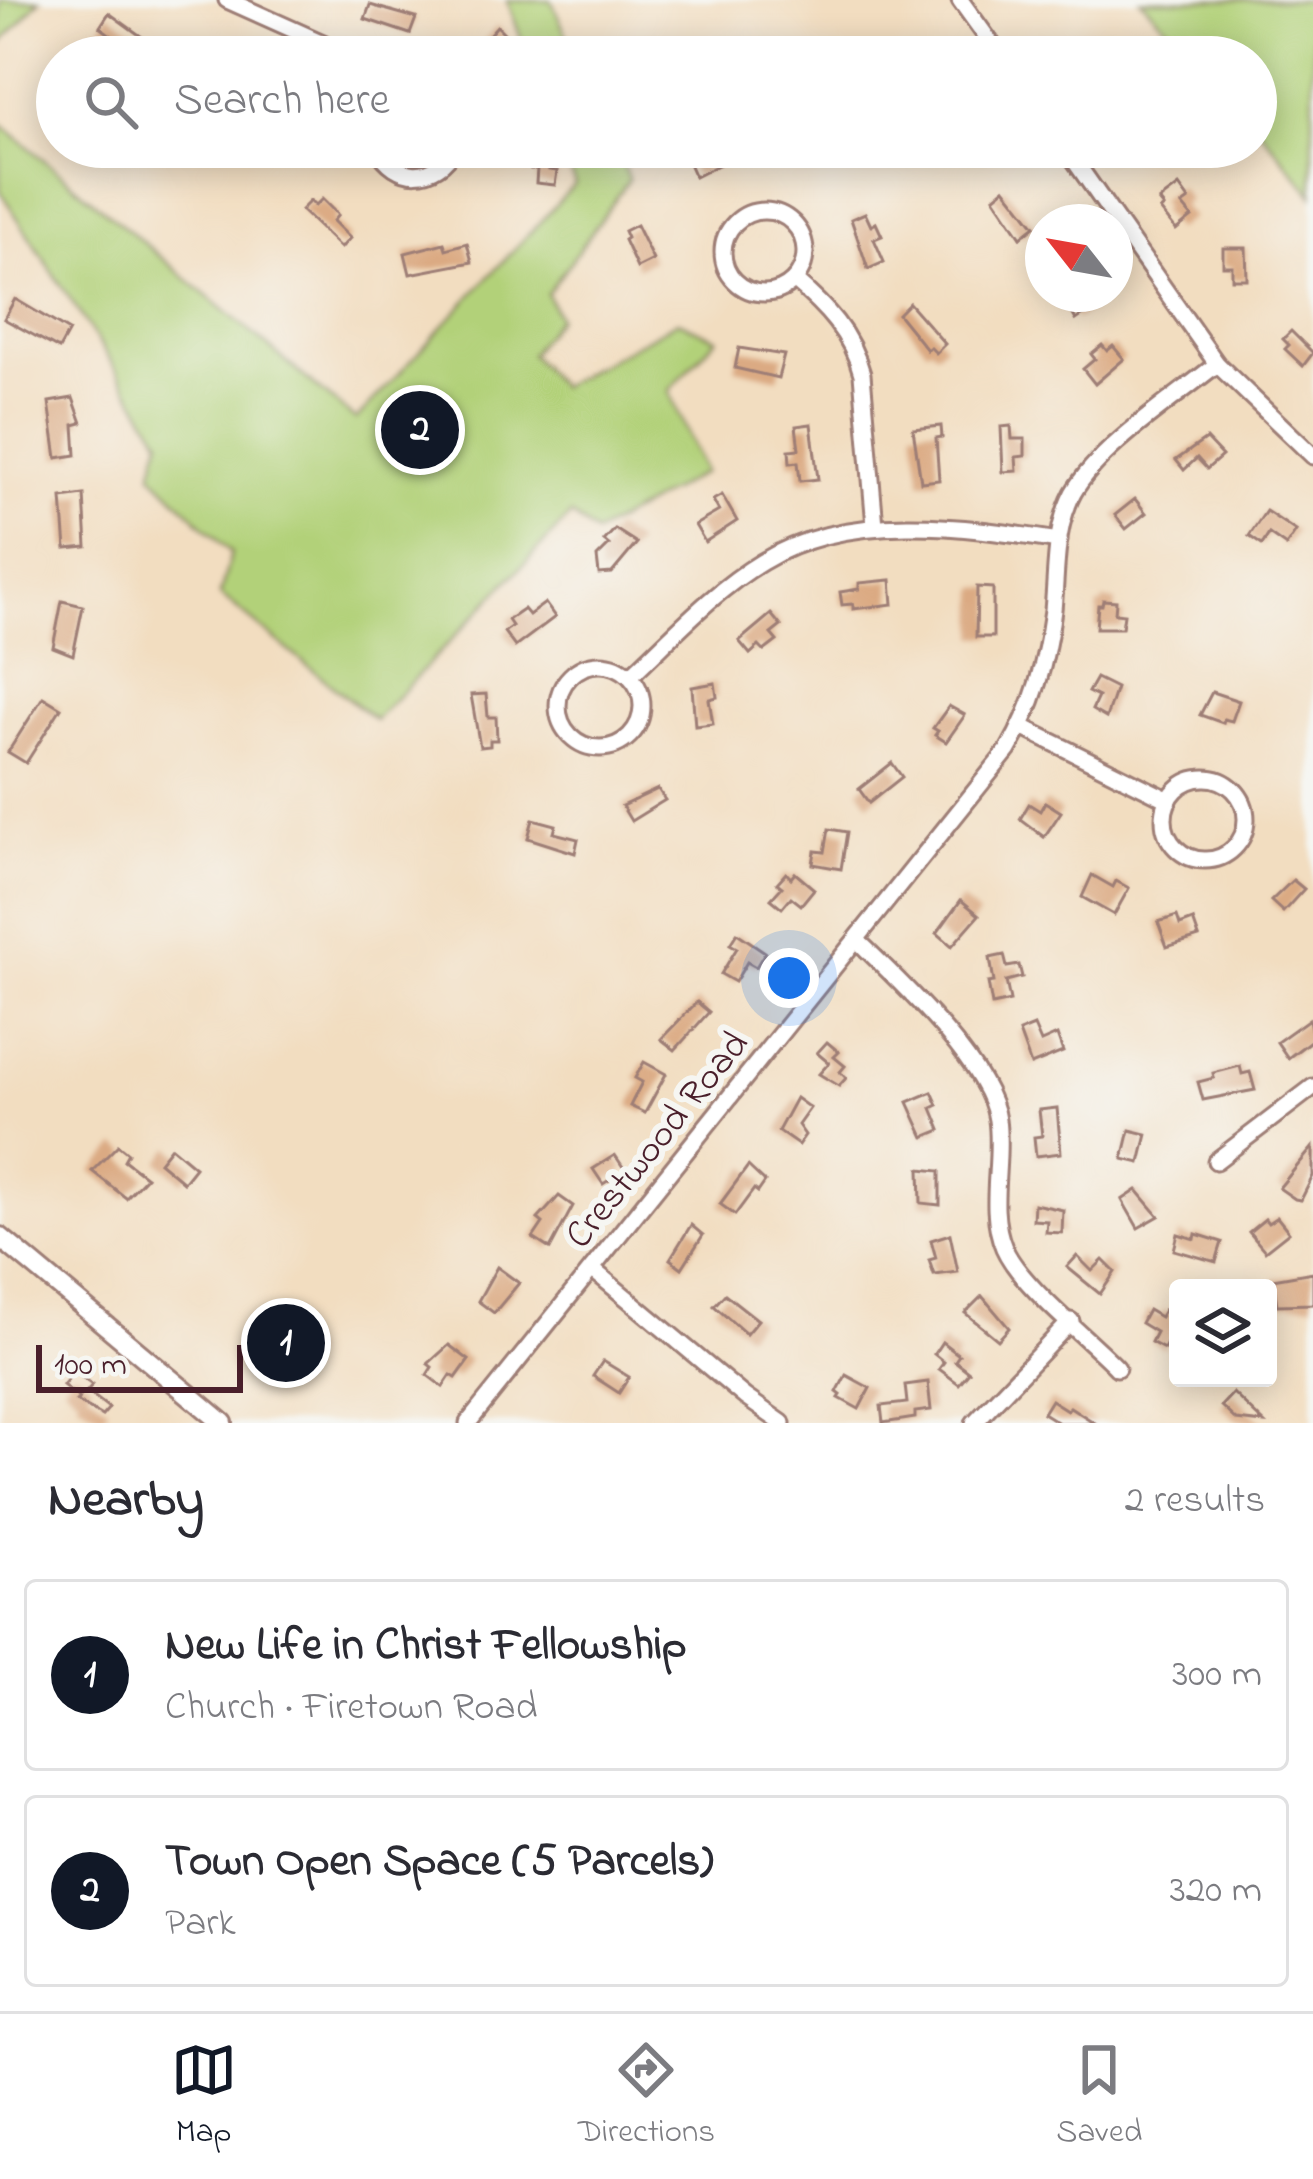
<!DOCTYPE html>
<meta charset="utf-8">
<style>
body{margin:0;font-family:"Indie Flower",sans-serif;background:#f2f2f3;color:#2b2b33}
.controls{position:absolute;right:36px;bottom:36px;display:grid;overflow:hidden;border-radius:12px;box-shadow:0 6px 30px #0003}
.controls button{width:108px;height:108px;display:grid;place-items:center;padding:0;border:0;border-bottom:3px solid #e1e1e2;background:#fff;color:#2b2b33;font:60px sans-serif}
.compass{position:absolute;left:1025px;top:204px;width:108px;height:108px;border-radius:50%;background:#fff;box-shadow:0 6px 30px #0003;rotate:301deg}
.scale{position:absolute;left:36px;bottom:30px;width:207px;box-sizing:border-box;padding-left:12px;border:6px solid #4a1f2b;border-top:0;font-size:33px;line-height:42px;white-space:nowrap;color:#4a1f2b;-webkit-text-stroke:9px #f6f6f2;paint-order:stroke}
.you{position:absolute;left:789px;top:978px;width:42px;height:42px;margin:-30px;border:9px solid #fff;border-radius:50%;background:#1a73e8;box-shadow:0 0 0 18px #1a73e833}
.badge{display:grid;place-items:center;width:78px;height:78px;border-radius:50%;background:#111827;color:#fff;font-size:39px;font-weight:700}
.pin{position:absolute;translate:-50% -50%;border:6px solid #fff;box-shadow:0 3px 12px #0006}
.list{margin:0;padding:0;list-style:none}
h2{display:flex;justify-content:space-between;align-items:center;height:156px;margin:0;padding:0 48px;font-size:51px}
h2 small{font-size:39px;font-weight:400;color:#7c7c81}
.list li{display:grid;grid-template-columns:78px 1fr auto;gap:36px;align-items:center;box-sizing:border-box;height:192px;margin:0 24px 24px;padding:0 24px;border:3px solid #e1e1e2;border-radius:12px}
.list b{display:block;font-size:45px;white-space:nowrap}
.list p{margin:0;font-size:39px;white-space:nowrap;color:#7c7c81}
.list em{font-size:39px;font-style:normal;color:#7c7c81}
.icon{flex:none;width:66px;height:66px;fill:none;stroke:currentColor;stroke-width:2;stroke-linecap:round;stroke-linejoin:round}
.map{position:relative;flex:none;width:1313px;height:1423px;overflow:hidden}
.search{position:absolute;background:#fff;box-shadow:0 6px 30px #0003;left:36px;right:36px;top:36px;height:132px;display:flex;align-items:center;gap:30px;box-sizing:border-box;padding:0 42px;border-radius:66px;color:#7c7c81;font-size:45px}
.sheet{height:588px;background:#fff}
nav{display:flex;justify-content:space-around;align-items:center;box-sizing:border-box;height:168px;border-top:3px solid #e1e1e2;background:#fff;font-size:33px;color:#7c7c81}
nav a{display:grid;justify-items:center;gap:6px}
nav .on{color:#111827}
.map>svg:first-child{display:block}
.green{fill:#b2d179;stroke:#7e7852;stroke-width:3}
.building{fill:#dbaa83}
.lines{fill:none;stroke-linecap:round;stroke-linejoin:round}
.minor-casing{stroke:#9e7e76;stroke-width:21}
.tertiary-casing{stroke:#9e7e76;stroke-width:24}
.minor{stroke:#fff;stroke-width:15}
.tertiary{stroke:#fff;stroke-width:18}
.labels{text-anchor:middle;stroke-width:12;stroke-linejoin:round;paint-order:stroke}
.street-label{font-size:39px;fill:#4a1f2b;stroke:#f6f6f2}
</style>
<div class="map">
<svg width="1313" height="1423" viewBox="0 0 1313 1423">
<rect width="100%" height="100%" fill="#f6f6f2"/>
<filter id="ink" filterUnits="userSpaceOnUse"><feTurbulence type="fractalNoise" baseFrequency=".00833" numOctaves="2"/><feDisplacementMap in="SourceGraphic" scale="24" xChannelSelector="R" yChannelSelector="G"/><feConvolveMatrix kernelMatrix="1 2 1 2 8 2 1 2 1" color-interpolation-filters="sRGB"/></filter>
<filter id="wash" filterUnits="userSpaceOnUse"><feTurbulence type="fractalNoise" baseFrequency=".004" numOctaves="4" result="noise"/><feDisplacementMap in="SourceGraphic" scale="48" xChannelSelector="R" yChannelSelector="G"/><feGaussianBlur stdDeviation="2.7" result="paint"/><feColorMatrix in="noise" values="0 0 0 0 0 0 0 0 0 0 0 0 0 0 0 0 0 1.4 0 .05"/><feComposite in="paint" operator="in"/></filter>
<g filter="url(#wash)">
<rect width="100%" height="100%" fill="#f2ddc0"/>
<g class="green">
<path d="M 0,0 L 40,0 L 0,45 Z"/>
<path d="M 507,0 L 551,0 L 576,57 L 528,57 Z"/>
<path d="M 1141,0 L 1313,0 L 1313,195 L 1256,125 L 1256,57 L 1196,57 Z"/>
<path d="M 0,123 L 356,420 L 575,184 L 562,147 L 615,147 L 629,180 L 547,294 L 558,317 L 530,354 L 559,387 L 678,321 L 717,338 L 669,391 L 704,472 L 595,534 L 571,515 L 375,720 L 220,595 L 231,553 L 152,474 L 161,439 L 0,191 Z"/>
</g>
<g id="blocks">
<g class="building">
<path d="M 370,5 L 416,18 L 410,34 L 365,19 Z"/>
<path d="M 109,13 L 149,42 L 140,57 L 100,27 Z"/>
<path d="M 497,26 L 506,35 L 500,42 L 515,57 L 492,57 L 480,45 Z"/>
<path d="M 533,147 L 551,147 L 549,170 L 557,171 L 555,185 L 536,183 L 537,169 L 531,169 Z"/>
<path d="M 718,147 L 753,147 L 695,177 L 688,161 Z"/>
<path d="M 1179,186 L 1189,200 L 1182,205 L 1192,217 L 1176,230 L 1160,210 L 1164,207 L 1159,201 Z"/>
<path d="M 1005,188 L 1035,226 L 1021,237 L 994,197 Z"/>
<path d="M 322,199 L 338,215 L 333,221 L 350,238 L 341,248 L 301,210 L 310,201 L 315,206 Z"/>
<path d="M 865,213 L 871,226 L 876,223 L 882,236 L 874,239 L 884,262 L 868,269 L 851,219 Z"/>
<path d="M 636,225 L 653,260 L 637,268 L 624,240 L 627,238 L 624,231 Z"/>
<path d="M 444,243 L 446,249 L 467,243 L 472,262 L 410,274 L 405,253 Z"/>
<path d="M 1223,248 L 1246,248 L 1247,279 L 1232,279 L 1232,266 L 1223,266 Z"/>
<path d="M 1061,294 L 1082,294 L 1092,309 L 1076,320 Z"/>
<path d="M 15,299 L 69,331 L 59,349 L 4,319 Z"/>
<path d="M 909,303 L 945,344 L 936,353 L 930,347 L 927,350 L 898,314 Z"/>
<path d="M 1291,331 L 1313,353 L 1303,366 L 1285,349 L 1289,345 L 1283,339 Z"/>
<path d="M 1102,345 L 1107,351 L 1113,346 L 1124,359 L 1095,384 L 1083,369 L 1095,359 L 1091,354 Z"/>
<path d="M 739,348 L 784,355 L 778,378 L 735,368 Z"/>
<path d="M 73,398 L 82,423 L 74,425 L 76,455 L 57,458 L 49,402 Z"/>
<path d="M 811,424 L 818,479 L 800,481 L 798,462 L 790,463 L 789,450 L 799,449 L 796,426 Z"/>
<path d="M 941,426 L 942,437 L 936,438 L 939,480 L 921,482 L 913,429 Z"/>
<path d="M 1011,426 L 1012,439 L 1025,439 L 1025,456 L 1016,457 L 1017,471 L 1003,472 L 1001,427 Z"/>
<path d="M 1206,439 L 1222,456 L 1207,469 L 1197,458 L 1184,470 L 1176,460 Z"/>
<path d="M 84,495 L 87,547 L 66,549 L 62,498 Z"/>
<path d="M 722,495 L 737,521 L 705,542 L 695,525 L 719,511 L 713,500 Z"/>
<path d="M 1135,499 L 1146,513 L 1126,529 L 1115,515 Z"/>
<path d="M 1266,511 L 1296,531 L 1286,546 L 1269,534 L 1262,545 L 1249,536 Z"/>
<path d="M 615,529 L 637,543 L 612,573 L 599,574 L 597,557 L 609,545 L 604,541 Z"/>
<path d="M 891,580 L 893,604 L 853,609 L 853,604 L 842,605 L 840,592 L 859,589 L 859,583 Z"/>
<path d="M 977,587 L 993,588 L 993,637 L 976,637 Z"/>
<path d="M 1103,600 L 1116,601 L 1115,613 L 1124,614 L 1122,628 L 1096,628 L 1098,605 L 1102,605 Z"/>
<path d="M 62,601 L 83,606 L 73,655 L 53,647 Z"/>
<path d="M 545,603 L 555,617 L 515,647 L 504,632 L 512,626 L 508,620 L 524,609 L 529,615 Z"/>
<path d="M 771,614 L 781,626 L 771,634 L 777,641 L 764,651 L 759,646 L 750,654 L 739,641 Z"/>
<path d="M 1096,678 L 1116,688 L 1106,718 L 1092,710 L 1098,697 L 1088,692 Z"/>
<path d="M 715,683 L 717,697 L 709,699 L 713,724 L 695,726 L 692,687 Z"/>
<path d="M 1212,692 L 1239,701 L 1232,721 L 1224,719 L 1223,723 L 1200,715 Z"/>
<path d="M 486,694 L 488,717 L 496,717 L 497,740 L 490,740 L 490,746 L 480,747 L 471,695 Z"/>
<path d="M 43,697 L 61,708 L 26,763 L 8,752 Z"/>
<path d="M 949,706 L 965,715 L 946,742 L 935,735 L 938,731 L 933,728 Z"/>
<path d="M 892,763 L 902,777 L 869,803 L 859,789 Z"/>
<path d="M 658,789 L 665,800 L 631,821 L 622,806 Z"/>
<path d="M 1045,802 L 1061,812 L 1044,837 L 1020,819 L 1029,804 L 1040,811 Z"/>
<path d="M 533,819 L 556,825 L 554,833 L 578,839 L 575,853 L 528,838 Z"/>
<path d="M 829,829 L 847,832 L 841,869 L 813,864 L 815,851 L 825,852 Z"/>
<path d="M 786,873 L 791,878 L 795,873 L 814,889 L 801,905 L 791,897 L 782,908 L 771,899 L 782,887 L 777,883 Z"/>
<path d="M 1092,875 L 1113,887 L 1116,881 L 1129,888 L 1114,915 L 1082,897 Z"/>
<path d="M 1293,880 L 1304,889 L 1283,912 L 1271,901 Z"/>
<path d="M 961,900 L 979,915 L 952,946 L 937,933 Z"/>
<path d="M 1177,916 L 1180,925 L 1193,920 L 1199,937 L 1167,947 L 1158,922 Z"/>
<path d="M 737,933 L 765,952 L 756,967 L 747,962 L 735,982 L 721,974 L 737,948 L 730,944 Z"/>
<path d="M 1004,955 L 1007,967 L 1019,965 L 1022,977 L 1006,981 L 1010,1001 L 992,1005 L 988,983 L 994,982 L 990,958 Z"/>
<path d="M 697,1002 L 709,1012 L 675,1050 L 661,1039 Z"/>
<path d="M 1309,1019 L 1313,1039 L 1288,1058 L 1277,1042 Z"/>
<path d="M 1034,1026 L 1041,1042 L 1057,1035 L 1063,1052 L 1031,1065 L 1019,1032 Z"/>
<path d="M 827,1042 L 839,1052 L 834,1057 L 845,1066 L 840,1072 L 846,1078 L 839,1086 L 819,1074 L 829,1063 L 817,1053 Z"/>
<path d="M 644,1062 L 666,1074 L 645,1113 L 630,1106 L 642,1082 L 635,1078 Z"/>
<path d="M 1240,1066 L 1242,1074 L 1250,1072 L 1255,1090 L 1203,1100 L 1198,1082 L 1214,1078 L 1213,1073 Z"/>
<path d="M 932,1092 L 938,1105 L 932,1108 L 941,1130 L 924,1137 L 908,1102 Z"/>
<path d="M 796,1098 L 810,1108 L 798,1125 L 805,1135 L 798,1145 L 778,1131 Z"/>
<path d="M 1057,1108 L 1061,1153 L 1036,1156 L 1034,1137 L 1042,1136 L 1039,1110 Z"/>
<path d="M 1130,1130 L 1147,1134 L 1140,1163 L 1123,1159 Z"/>
<path d="M 118,1145 L 128,1153 L 124,1160 L 146,1177 L 126,1198 L 92,1171 Z"/>
<path d="M 171,1147 L 195,1167 L 183,1182 L 159,1162 Z"/>
<path d="M 1313,1147 L 1313,1176 L 1301,1200 L 1295,1199 L 1279,1188 Z"/>
<path d="M 615,1155 L 625,1170 L 603,1184 L 593,1169 Z"/>
<path d="M 748,1166 L 765,1182 L 758,1192 L 754,1189 L 735,1215 L 720,1204 Z"/>
<path d="M 920,1169 L 940,1171 L 940,1205 L 921,1203 Z"/>
<path d="M 1137,1190 L 1159,1216 L 1138,1228 L 1122,1200 Z"/>
<path d="M 559,1196 L 573,1206 L 550,1249 L 533,1238 L 543,1223 L 538,1219 Z"/>
<path d="M 1034,1204 L 1063,1210 L 1062,1233 L 1046,1232 L 1047,1221 L 1033,1220 Z"/>
<path d="M 1277,1217 L 1289,1232 L 1265,1251 L 1249,1232 L 1265,1219 L 1268,1223 Z"/>
<path d="M 691,1225 L 703,1235 L 682,1268 L 670,1259 Z"/>
<path d="M 950,1234 L 958,1272 L 934,1275 L 929,1260 L 936,1258 L 931,1240 Z"/>
<path d="M 1178,1234 L 1195,1239 L 1196,1234 L 1222,1242 L 1216,1262 L 1174,1250 Z"/>
<path d="M 1077,1256 L 1092,1271 L 1103,1260 L 1115,1272 L 1100,1294 L 1067,1267 Z"/>
<path d="M 497,1267 L 519,1283 L 494,1313 L 478,1301 Z"/>
<path d="M 1313,1272 L 1313,1304 L 1277,1305 L 1273,1279 Z"/>
<path d="M 725,1294 L 758,1320 L 746,1334 L 714,1306 Z"/>
<path d="M 982,1296 L 1009,1328 L 998,1340 L 965,1313 Z"/>
<path d="M 1148,1310 L 1160,1317 L 1164,1310 L 1174,1315 L 1171,1320 L 1177,1324 L 1164,1349 L 1151,1342 L 1156,1332 L 1141,1323 Z"/>
<path d="M 275,1317 L 313,1352 L 296,1370 L 259,1335 Z"/>
<path d="M 942,1342 L 959,1355 L 955,1361 L 969,1372 L 959,1384 L 939,1369 L 944,1362 L 934,1354 Z"/>
<path d="M 449,1345 L 469,1360 L 456,1378 L 451,1375 L 443,1387 L 427,1375 L 432,1367 L 428,1364 Z"/>
<path d="M 603,1361 L 629,1377 L 619,1393 L 593,1376 Z"/>
<path d="M 74,1371 L 92,1385 L 87,1391 L 109,1408 L 102,1416 L 76,1401 L 79,1398 L 63,1385 Z"/>
<path d="M 846,1375 L 870,1388 L 859,1409 L 839,1398 L 841,1395 L 837,1392 Z"/>
<path d="M 928,1382 L 931,1410 L 915,1412 L 915,1418 L 883,1423 L 881,1406 L 907,1403 L 905,1385 Z"/>
<path d="M 1233,1393 L 1264,1423 L 1236,1420 L 1221,1406 Z"/>
<path d="M 1051,1400 L 1067,1410 L 1070,1407 L 1095,1423 L 1059,1423 L 1043,1413 Z"/>
</g>
</g>
</g>
<g filter="url(#ink)">
<use href="#blocks" fill-opacity="0" stroke="#9e7e76" stroke-width="3"/>
<g class="lines">
<defs>
<g id="minor">
<path d="M 227,0 L 323,43 L 338,57"/>
<path d="M 960,0 L 1001,57"/>
<path d="M 377,147 C 395,183 437,182 455,147"/>
<path d="M 1065,147 L 1217,364 L 1313,456"/>
<circle cx="764" cy="252" r="41"/>
<path d="M 794,280 C 826,307 851,333 862,374 L 875,526"/>
<circle cx="600" cy="706" r="42"/>
<path d="M 630,676 C 672,637 712,592 762,562 C 848,509 963,526 1059,541"/>
<path d="M 1022,727 L 1169,800"/>
<circle cx="1205" cy="819" r="41"/>
<path d="M 857,940 C 897,979 990,1065 997,1120 C 1003,1162 987,1208 1004,1248 C 1021,1286 1086,1336 1117,1368"/>
<path d="M 1216,1161 L 1313,1087"/>
<path d="M 592,1269 L 745,1397 L 782,1423"/>
<path d="M 468,1423 L 1008,750 C 1034,706 1046,661 1053,610 C 1057,571 1054,529 1073,493 C 1099,447 1175,398 1217,364"/>
<path d="M 974,1423 L 1071,1321"/>
</g>
<path id="tertiary" d="M 0,1237 L 223,1423"/>
</defs>
<use href="#minor" class="minor-casing"/>
<use href="#tertiary" class="tertiary-casing"/>
<use href="#minor" class="minor"/>
<use href="#tertiary" class="tertiary"/>
</g>
</g>
<g class="labels">
<g class="street-label">
<text transform="translate(655 1138) rotate(-51)" y="14">Crestwood Road</text>
</g>
</g>
</svg>
<div class="controls">
<button><svg class="icon" aria-label="layers" viewBox="0 0 24 24"><path d="M12 4l9 5-9 5-9-5zM3 14l9 5 9-5"/></svg></button>
</div>
<svg class="compass" viewBox="-18 -18 36 36"><path d="M0-13l5 13h-10z" fill="#e53935"/><path d="M0 13l5-13h-10z" fill="#7c7c81"/></svg>
<div class="scale">100 m</div>
<div class="you"></div>
<div class="pin badge" style="left:286px;top:1343px">1</div>
<div class="pin badge" style="left:420px;top:430px">2</div>
<div class="search"><svg class="icon" aria-label="search" viewBox="0 0 24 24"><circle cx="10" cy="10" r="6"/><path d="M15 15l6 6"/></svg>Search here</div>
</div>
<section class="sheet">
<h2>Nearby<small>2 results</small></h2>
<ul class="list">
<li><span class="badge">1</span><div><b>New Life in Christ Fellowship</b><p>Church · Firetown Road</p></div><em>300 m</em></li>
<li><span class="badge">2</span><div><b>Town Open Space (5 Parcels)</b><p>Park</p></div><em>320 m</em></li>
</ul>
</section>
<nav>
<a class="on"><svg class="icon" aria-label="map" viewBox="0 0 24 24"><path d="M3 6l6-2 6 2 6-2v14l-6 2-6-2-6 2zM9 4v14M15 6v14"/></svg>Map</a>
<a><svg class="icon" aria-label="directions" viewBox="0 0 24 24"><path d="M12 3l9 9-9 9-9-9zM9 14v-3h6M13 9l2 2-2 2"/></svg>Directions</a>
<a><svg class="icon" aria-label="saved" viewBox="0 0 24 24"><path d="M7 4h10v16l-5-4-5 4z"/></svg>Saved</a>
</nav>
